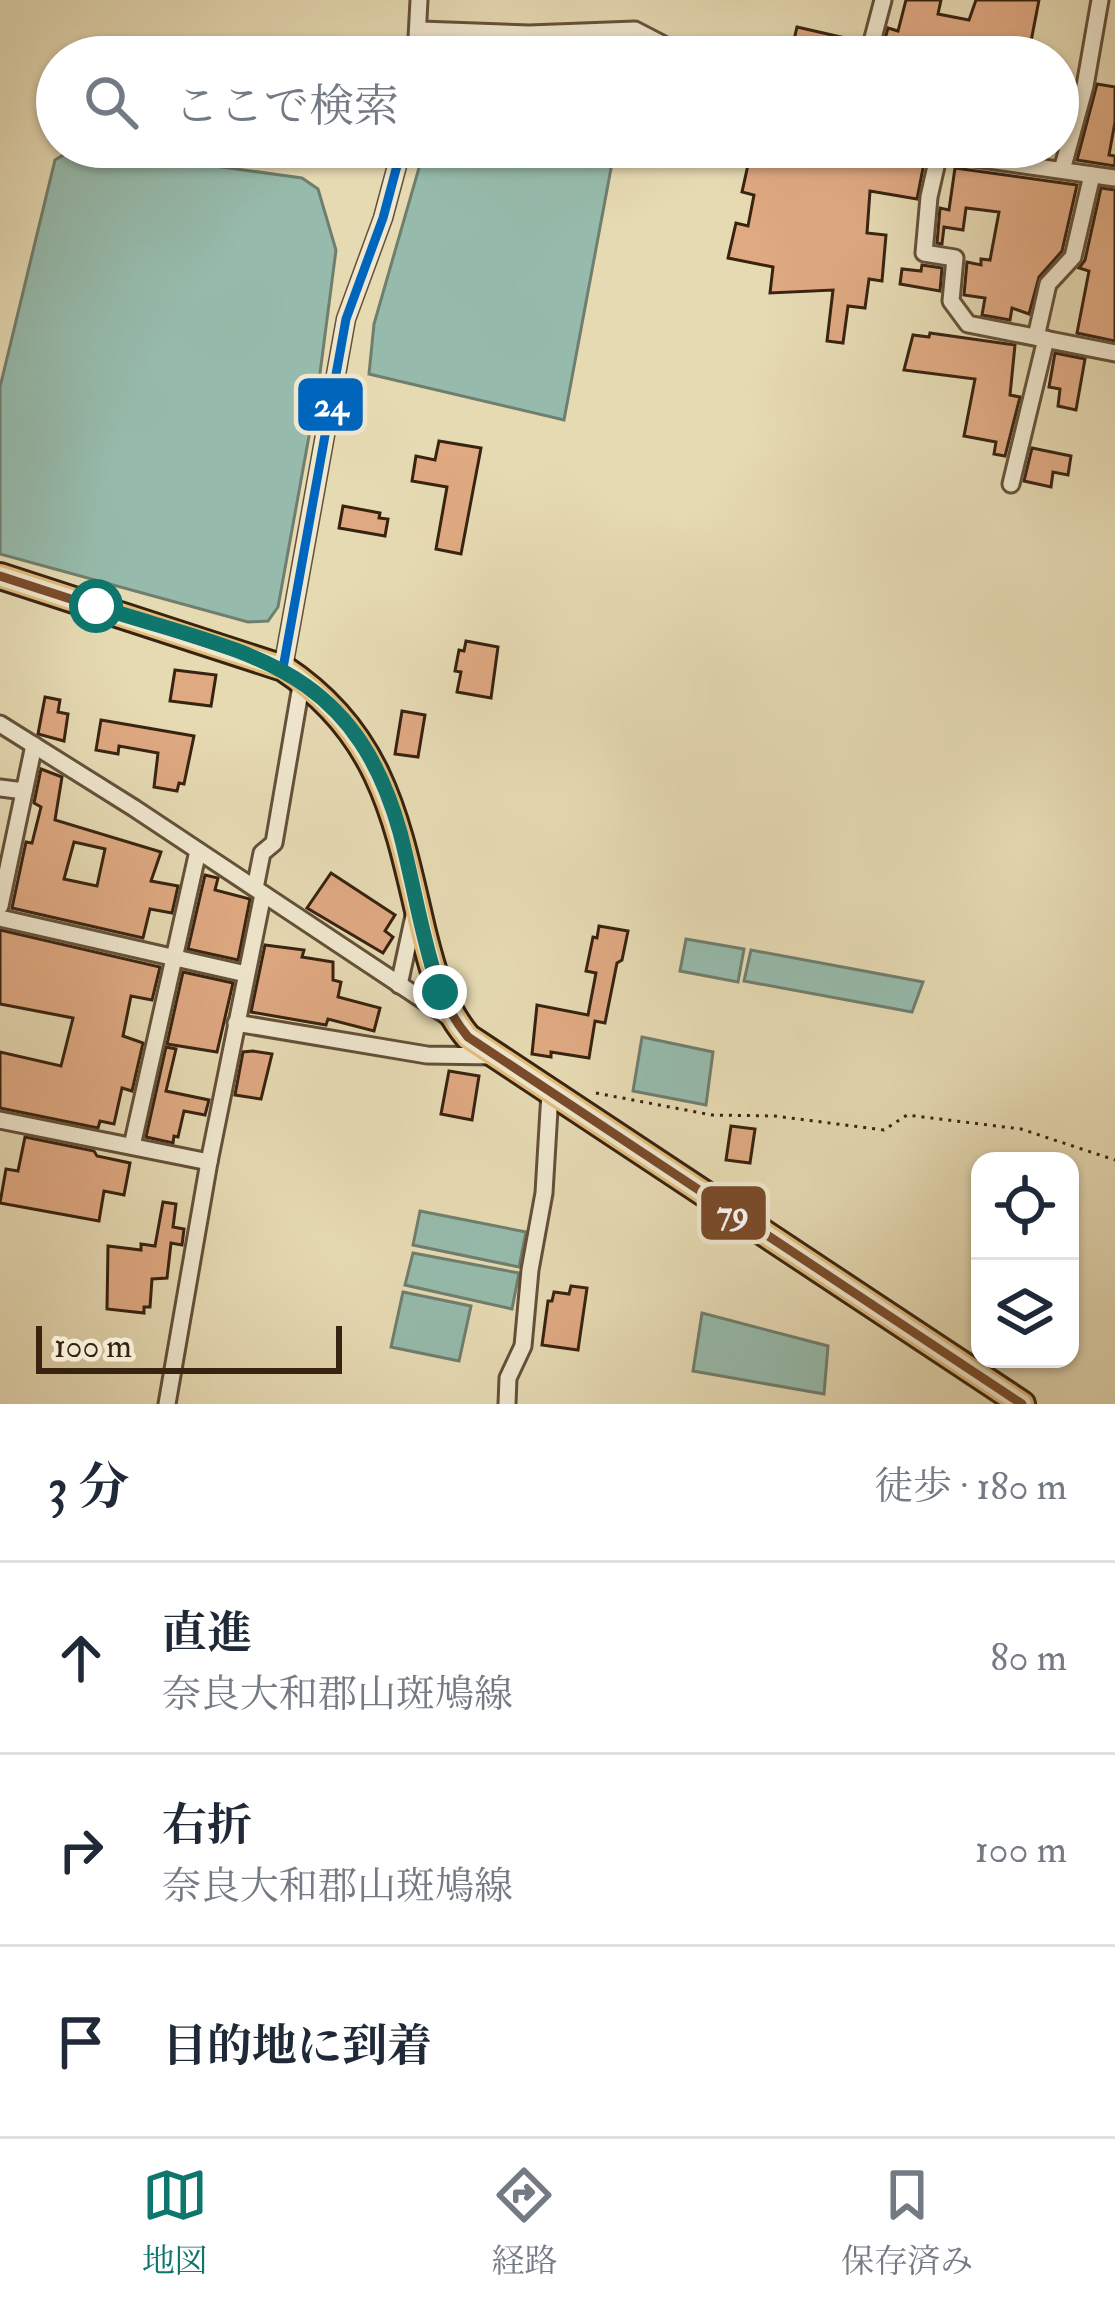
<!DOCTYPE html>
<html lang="ja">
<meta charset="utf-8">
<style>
body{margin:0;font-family:"IM FELL Double Pica","Noto Serif JP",serif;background:#f6f6f7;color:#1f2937}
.controls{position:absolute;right:36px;bottom:36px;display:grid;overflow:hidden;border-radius:24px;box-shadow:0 3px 9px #0004}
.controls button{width:108px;height:108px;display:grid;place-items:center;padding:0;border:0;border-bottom:3px solid #e0e1e3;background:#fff;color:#1f2937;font:60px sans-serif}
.scale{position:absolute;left:36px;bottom:30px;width:306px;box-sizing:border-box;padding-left:12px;border:6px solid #382310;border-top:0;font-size:33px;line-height:42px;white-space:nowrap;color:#382310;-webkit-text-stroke:9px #efe7ce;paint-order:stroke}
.stop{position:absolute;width:36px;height:36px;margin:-27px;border:9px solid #0f766e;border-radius:50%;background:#fff}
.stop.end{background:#0f766e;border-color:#fff;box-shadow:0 3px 12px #0008}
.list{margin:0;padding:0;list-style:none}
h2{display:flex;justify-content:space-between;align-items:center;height:156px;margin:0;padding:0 48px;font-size:51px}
h2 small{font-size:39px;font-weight:400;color:#747a83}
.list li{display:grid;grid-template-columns:78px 1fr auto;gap:36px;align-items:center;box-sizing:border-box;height:192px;padding:0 48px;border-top:3px solid #e0e1e3}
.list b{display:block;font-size:45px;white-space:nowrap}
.list p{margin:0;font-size:39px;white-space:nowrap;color:#747a83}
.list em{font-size:39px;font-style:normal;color:#747a83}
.icon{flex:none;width:66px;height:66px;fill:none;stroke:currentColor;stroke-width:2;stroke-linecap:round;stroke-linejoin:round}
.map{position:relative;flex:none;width:1115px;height:1404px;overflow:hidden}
.search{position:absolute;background:#fff;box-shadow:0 3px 9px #0004;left:36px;right:36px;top:36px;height:132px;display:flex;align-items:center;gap:30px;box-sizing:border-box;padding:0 42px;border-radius:66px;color:#747a83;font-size:45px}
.sheet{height:732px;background:#fff}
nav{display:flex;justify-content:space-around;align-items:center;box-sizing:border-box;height:168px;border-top:3px solid #e0e1e3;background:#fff;font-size:33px;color:#747a83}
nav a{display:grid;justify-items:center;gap:6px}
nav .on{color:#0f766e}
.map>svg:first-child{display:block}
.water{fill:#96bbac;stroke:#707e6e;stroke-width:3}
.building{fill:#dfa982;stroke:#382310;stroke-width:3;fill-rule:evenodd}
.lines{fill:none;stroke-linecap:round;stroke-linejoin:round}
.minor-casing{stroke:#645139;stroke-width:21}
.primary-casing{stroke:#382310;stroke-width:30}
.path{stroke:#382310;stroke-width:3;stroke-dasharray:3 6;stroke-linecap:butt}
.minor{stroke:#efe7ce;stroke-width:15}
.primary{stroke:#e3bd7a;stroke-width:24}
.bus-1-casing{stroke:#efe7ce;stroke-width:18}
.bus-2-casing{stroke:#efe7ce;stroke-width:18}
.bus-1{stroke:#7a4b2a;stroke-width:9}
.bus-2{stroke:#0065bd;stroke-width:9}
.route{stroke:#0f766e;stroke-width:15}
.line-badge{stroke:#efe7ce;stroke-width:4.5}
.badge-label{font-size:33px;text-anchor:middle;font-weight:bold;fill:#fff}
</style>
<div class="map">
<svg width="1115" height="1404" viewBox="0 0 1115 1404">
<rect width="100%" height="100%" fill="#e6dab3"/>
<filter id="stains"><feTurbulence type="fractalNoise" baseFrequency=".00167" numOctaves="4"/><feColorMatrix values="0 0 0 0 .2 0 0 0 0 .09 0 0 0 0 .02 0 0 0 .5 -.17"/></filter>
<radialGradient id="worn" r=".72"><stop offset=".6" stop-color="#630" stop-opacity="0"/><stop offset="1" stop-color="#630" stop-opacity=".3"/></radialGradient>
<g class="water">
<path d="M 77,147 L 302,178 L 318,189 L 336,250 L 319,381 L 278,607 L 268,621 L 248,622 L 0,554 L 0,387 L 55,160 Z"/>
<path d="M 425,147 L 615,147 L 564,420 L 369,374 L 374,324 Z"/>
<path d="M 686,939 L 744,949 L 738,982 L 680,971 Z"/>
<path d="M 751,950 L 923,982 L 912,1012 L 744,981 Z"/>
<path d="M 642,1037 L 713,1052 L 706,1105 L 633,1091 Z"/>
<path d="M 420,1211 L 526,1232 L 519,1267 L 413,1245 Z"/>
<path d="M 413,1253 L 519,1273 L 512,1309 L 405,1285 Z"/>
<path d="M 403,1292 L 471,1306 L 459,1361 L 391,1347 Z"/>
<path d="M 702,1313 L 828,1346 L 824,1394 L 693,1371 Z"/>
</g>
<g class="building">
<path d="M 906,0 L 941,0 L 938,14 L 969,20 L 976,0 L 1039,0 L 1028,57 L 989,57 L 959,50 L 958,57 L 880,57 L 888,28 L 898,31 Z"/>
<path d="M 797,27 L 845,38 L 843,57 L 790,57 Z"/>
<path d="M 1097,84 L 1115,87 L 1115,122 L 1109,155 L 1115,156 L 1115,166 L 1077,160 Z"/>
<path d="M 752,147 L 850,147 L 924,163 L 917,199 L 870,191 L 867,233 L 886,235 L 882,281 L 869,279 L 865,308 L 848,306 L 843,343 L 827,341 L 833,290 L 770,293 L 773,267 L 728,258 L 736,223 L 748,226 L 754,195 L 742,192 Z"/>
<path d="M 955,168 L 1077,185 L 1062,251 L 1039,277 L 1029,314 L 1012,308 L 1010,320 L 982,315 L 985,298 L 964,295 L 967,262 L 981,265 L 981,259 L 990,260 L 999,212 L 966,208 L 963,230 L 944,227 L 942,244 L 937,243 L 940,208 L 949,210 Z"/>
<path d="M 1101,188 L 1115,190 L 1115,341 L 1077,333 L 1089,271 L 1079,268 L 1085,260 Z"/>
<path d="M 922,265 L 942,268 L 940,291 L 900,284 L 902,269 L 921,271 Z"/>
<path d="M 930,333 L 1015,345 L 1010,395 L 1020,397 L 1005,456 L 994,454 L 996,442 L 964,436 L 975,379 L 904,370 L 913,335 L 929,337 Z"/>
<path d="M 1055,353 L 1085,359 L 1076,410 L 1058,406 L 1060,389 L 1049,387 Z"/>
<path d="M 439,441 L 481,448 L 461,554 L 436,549 L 447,487 L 412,481 L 416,456 L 435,460 Z"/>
<path d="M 1032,448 L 1071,456 L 1068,475 L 1053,472 L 1051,487 L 1024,481 Z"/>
<path d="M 343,506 L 380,513 L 379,518 L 388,519 L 385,536 L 339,528 Z"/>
<path d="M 466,641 L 498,647 L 491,698 L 457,692 L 461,672 L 455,671 L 459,650 L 464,651 Z"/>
<path d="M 175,670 L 216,675 L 211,706 L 170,701 Z"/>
<path d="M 45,697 L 60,700 L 58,712 L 68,714 L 64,741 L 38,734 Z"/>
<path d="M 402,711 L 425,715 L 418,757 L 395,754 Z"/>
<path d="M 101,720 L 194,736 L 184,784 L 179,783 L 177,791 L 154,787 L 158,753 L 119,746 L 118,754 L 96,750 Z"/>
<path d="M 41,769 L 62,777 L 55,820 L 161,852 L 151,881 L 178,886 L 172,913 L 150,909 L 143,938 L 12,908 L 26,842 L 32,843 L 41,807 L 34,803 ZM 74,842 L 105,849 L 97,886 L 64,879 Z"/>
<path d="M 331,873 L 395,915 L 385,931 L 393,937 L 383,953 L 307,908 Z"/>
<path d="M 205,875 L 218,878 L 215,890 L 250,899 L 238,960 L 188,949 Z"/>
<path d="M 599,926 L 628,931 L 622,960 L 617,963 L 605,1023 L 595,1021 L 589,1058 L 551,1052 L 551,1057 L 532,1054 L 537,1005 L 588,1015 L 596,973 L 586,971 L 593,937 L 597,938 Z"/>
<path d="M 0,930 L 160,967 L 152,1000 L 131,996 L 123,1036 L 143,1043 L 132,1091 L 122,1088 L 114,1124 L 100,1121 L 98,1128 L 0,1108 L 0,1052 L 61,1066 L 73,1018 L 0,1004 Z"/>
<path d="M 265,945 L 304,950 L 302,957 L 333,962 L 333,980 L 341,982 L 338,997 L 380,1008 L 374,1031 L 328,1019 L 326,1025 L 251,1012 Z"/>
<path d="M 183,972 L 233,983 L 217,1052 L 167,1044 Z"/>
<path d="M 166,1047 L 176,1049 L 166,1091 L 209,1100 L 205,1115 L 184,1111 L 178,1137 L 174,1136 L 173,1143 L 146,1137 Z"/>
<path d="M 253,1051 L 272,1054 L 261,1099 L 235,1095 L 243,1052 Z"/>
<path d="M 449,1071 L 479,1076 L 472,1120 L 441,1114 Z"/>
<path d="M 731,1126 L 755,1129 L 750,1163 L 726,1160 Z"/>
<path d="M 25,1137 L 94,1151 L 97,1156 L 130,1163 L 124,1195 L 104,1191 L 99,1221 L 0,1203 L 6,1169 L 18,1171 Z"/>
<path d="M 163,1202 L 176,1204 L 173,1227 L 184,1229 L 182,1245 L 171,1243 L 167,1278 L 152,1279 L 150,1307 L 144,1307 L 144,1313 L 107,1309 L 108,1246 L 141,1250 L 141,1244 L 155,1246 Z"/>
<path d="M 571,1286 L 587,1288 L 578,1350 L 542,1345 L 548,1301 L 552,1301 L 554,1292 L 569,1294 Z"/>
</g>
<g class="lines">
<defs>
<g id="minor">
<path d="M 421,30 L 529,34 L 635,30 L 687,57"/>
<path d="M 416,57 L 419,0"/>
<path d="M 868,57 L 883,0"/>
<path d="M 896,147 L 1115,178"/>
<path d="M 939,153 L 929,197 L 924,253 L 955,258 L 951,301 L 968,324 L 1115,353"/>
<path d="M 1062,170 L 1085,86 L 1100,0"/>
<path d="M 1036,337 L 1048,284 L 1073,257 L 1092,175"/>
<path d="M 1011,484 L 1046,339"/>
<path d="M 283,668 L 346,319 L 383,218 L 402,147"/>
<path d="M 0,724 L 134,808 L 450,1018"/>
<path d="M 0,788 L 24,791"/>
<path d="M 255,888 L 262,853 L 274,843 L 302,680"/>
<path d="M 0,906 L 34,745"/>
<path d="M 0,918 L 246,974"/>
<path d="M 399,985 L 415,911"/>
<path d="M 236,1023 L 427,1055 L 495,1056"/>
<path d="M 0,1120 L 209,1162"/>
<path d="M 132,1146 L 198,851"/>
<path d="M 167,1404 L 209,1162 L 263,894"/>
<path d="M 507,1404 L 508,1378 L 523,1346 L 530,1270 L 544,1193 L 550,1093"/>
</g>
<path id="primary" d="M 0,576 L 283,668 C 382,733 397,821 422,928 C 432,968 441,1005 468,1037 L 1022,1404"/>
</defs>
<use href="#minor" class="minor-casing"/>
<use href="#primary" class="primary-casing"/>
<path class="path" d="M 596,1093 L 712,1115 L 775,1116 L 884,1130 L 907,1115 L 1021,1129 L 1115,1160"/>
<use href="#minor" class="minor"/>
<use href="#primary" class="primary"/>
<defs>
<path id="bus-1" d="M 0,576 L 283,668 C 382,733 397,821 422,928 C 432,968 441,1005 468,1037 L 1022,1404"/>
<path id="bus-2" d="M 283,668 L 346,319 L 383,218 L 402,147"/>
</defs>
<use href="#bus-1" class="bus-1-casing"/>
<use href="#bus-2" class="bus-2-casing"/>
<use href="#bus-1" class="bus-1"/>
<use href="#bus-2" class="bus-2"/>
</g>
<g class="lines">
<path class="route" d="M 96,606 C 244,654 352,661 400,832 C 414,885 422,940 440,992"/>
</g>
<g class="line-badge">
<rect x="296" y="376" width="69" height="57" rx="12" fill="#0065bd"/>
<rect x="699" y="1184" width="69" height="58" rx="12" fill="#7a4b2a"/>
</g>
<g class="badge-label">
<text x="331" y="416">24</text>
<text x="733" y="1224">79</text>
</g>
<rect width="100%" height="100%" filter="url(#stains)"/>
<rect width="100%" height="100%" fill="url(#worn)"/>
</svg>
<div class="controls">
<button><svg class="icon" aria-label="locate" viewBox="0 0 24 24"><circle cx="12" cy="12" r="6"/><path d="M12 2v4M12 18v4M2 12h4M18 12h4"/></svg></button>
<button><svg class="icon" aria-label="layers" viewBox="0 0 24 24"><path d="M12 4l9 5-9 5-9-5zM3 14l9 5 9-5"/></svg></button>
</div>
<div class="scale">100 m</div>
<div class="stop" style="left:96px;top:606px"></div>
<div class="stop end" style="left:440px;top:992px"></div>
<div class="search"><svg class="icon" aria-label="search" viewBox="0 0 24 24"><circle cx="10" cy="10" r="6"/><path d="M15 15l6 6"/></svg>ここで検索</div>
</div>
<section class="sheet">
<h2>3 分<small>徒歩 · 180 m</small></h2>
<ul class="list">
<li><svg class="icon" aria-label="ahead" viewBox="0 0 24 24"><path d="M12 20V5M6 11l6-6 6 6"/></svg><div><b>直進</b><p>奈良大和郡山斑鳩線</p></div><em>80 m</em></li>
<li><svg class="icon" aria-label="right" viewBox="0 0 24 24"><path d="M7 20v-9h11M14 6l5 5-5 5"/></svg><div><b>右折</b><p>奈良大和郡山斑鳩線</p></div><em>100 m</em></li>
<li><svg class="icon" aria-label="arrive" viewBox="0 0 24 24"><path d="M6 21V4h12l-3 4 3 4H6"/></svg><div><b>目的地に到着</b></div></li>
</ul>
</section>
<nav>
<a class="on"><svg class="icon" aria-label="map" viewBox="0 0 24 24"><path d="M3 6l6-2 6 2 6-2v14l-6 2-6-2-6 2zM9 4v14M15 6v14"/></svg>地図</a>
<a><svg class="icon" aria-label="directions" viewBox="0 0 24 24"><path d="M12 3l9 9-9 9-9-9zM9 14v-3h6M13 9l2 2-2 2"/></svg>経路</a>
<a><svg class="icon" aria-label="saved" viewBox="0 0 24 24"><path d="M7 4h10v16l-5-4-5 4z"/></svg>保存済み</a>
</nav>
